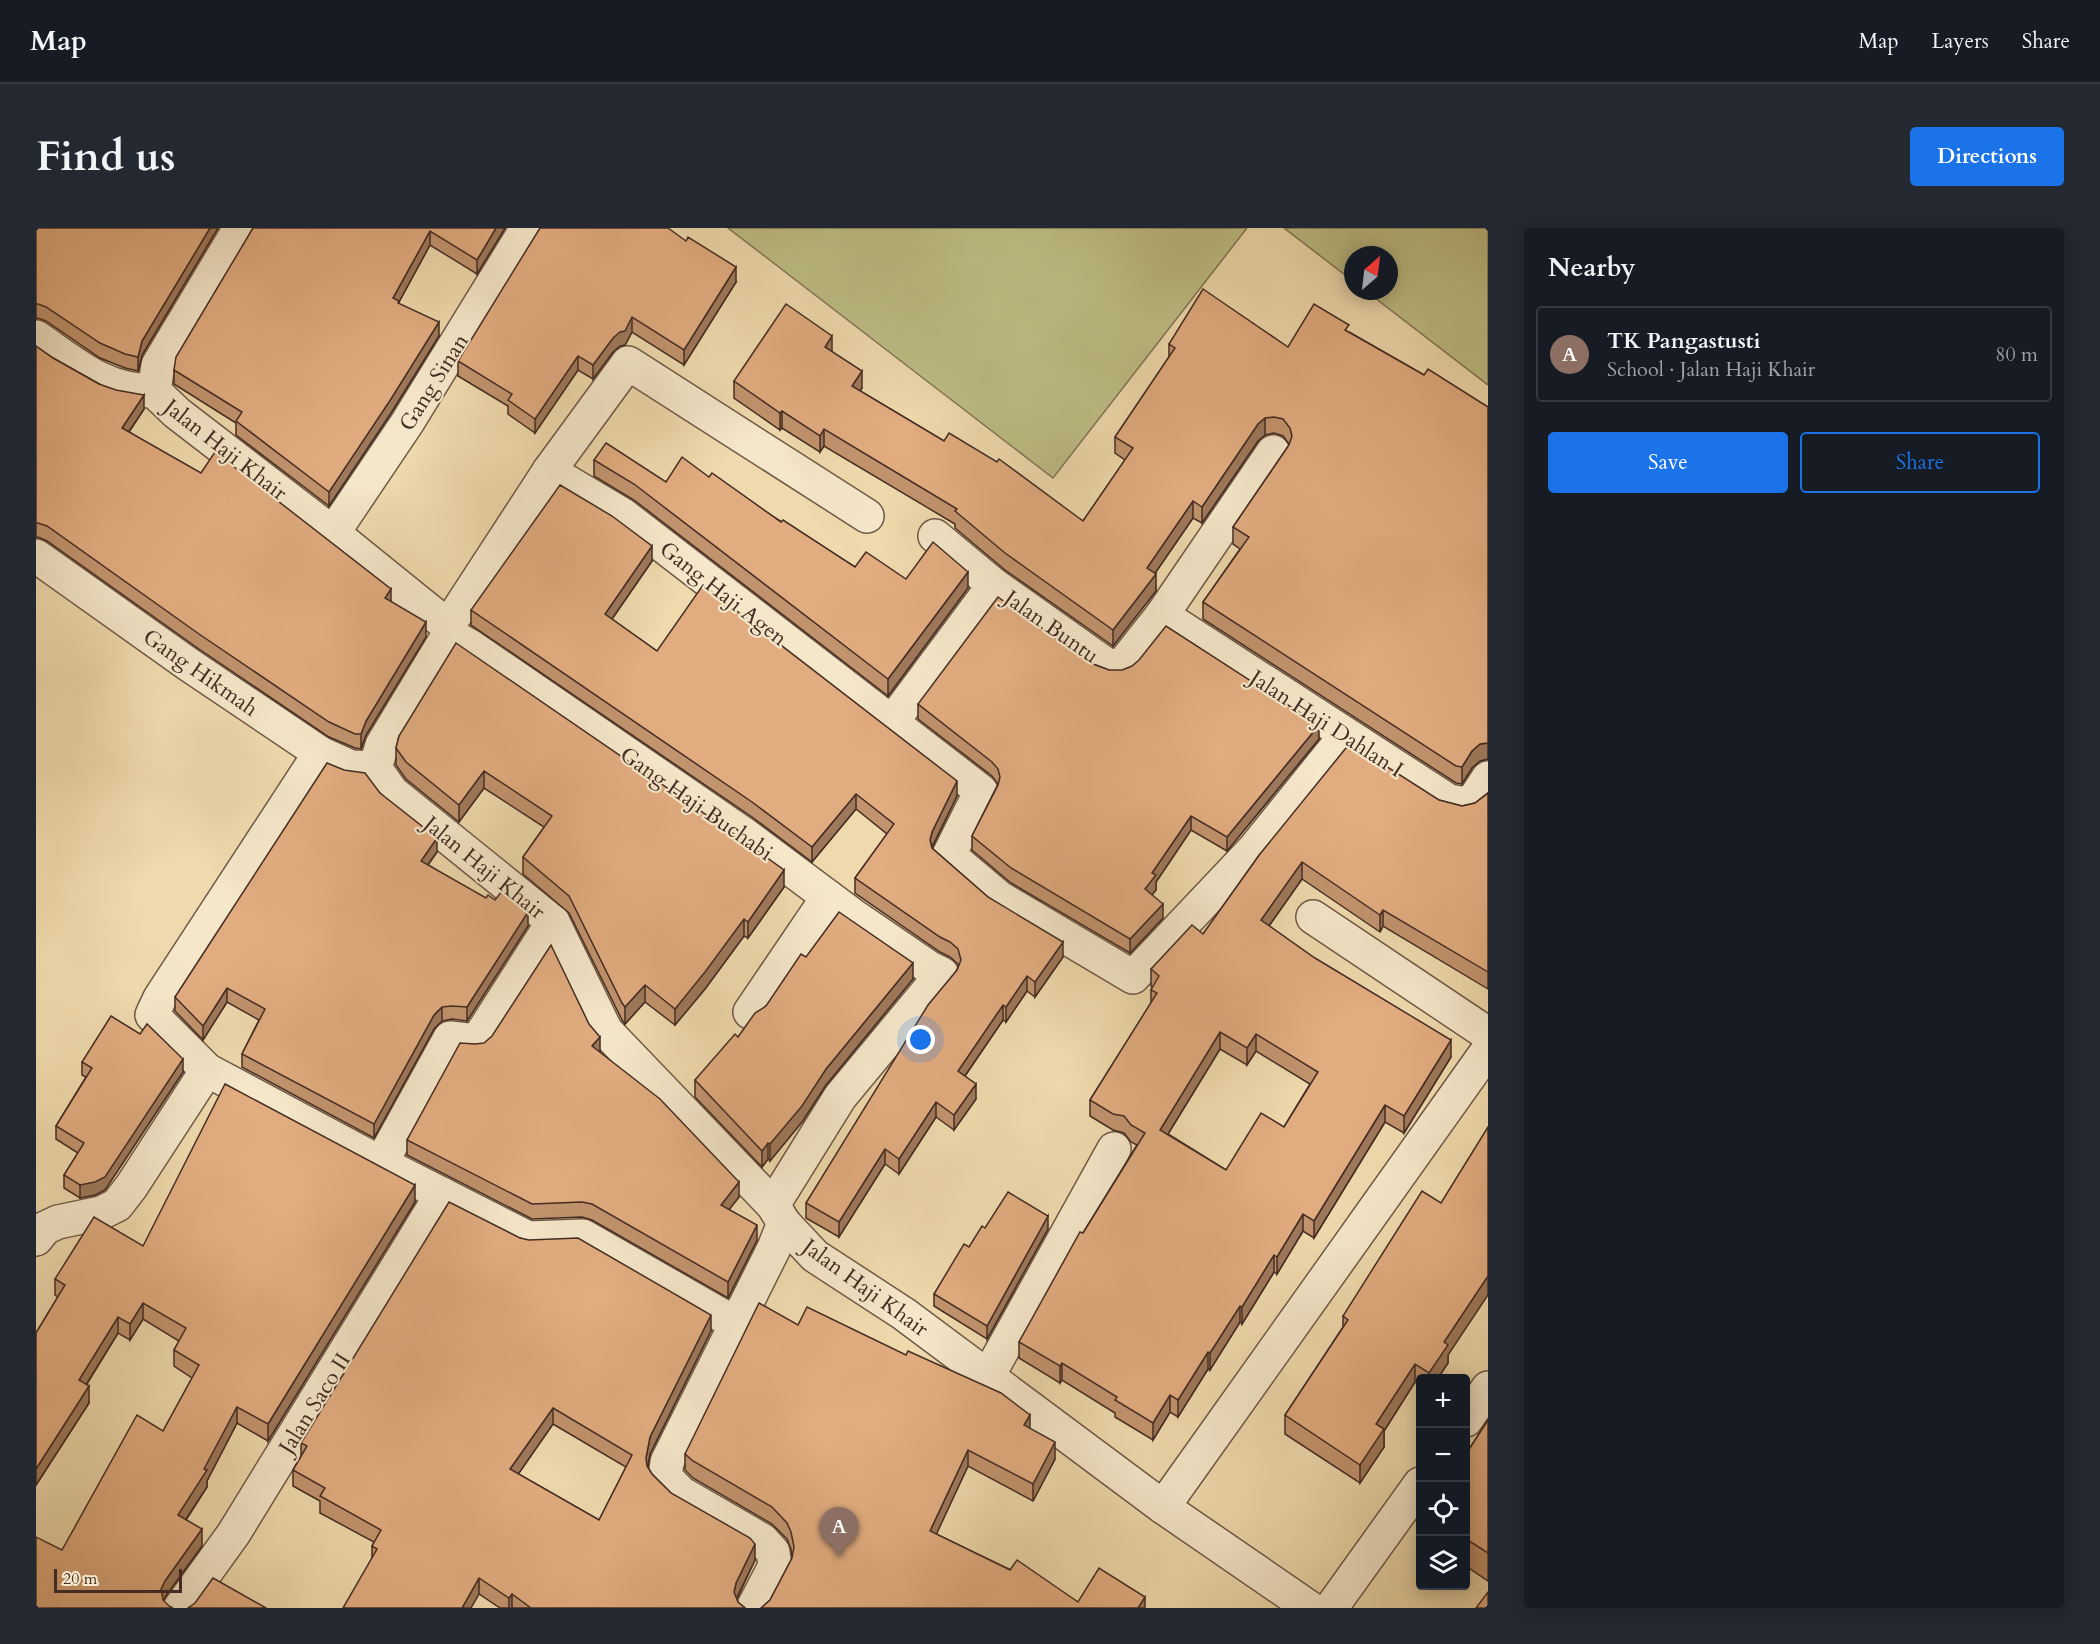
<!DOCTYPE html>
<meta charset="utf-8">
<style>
body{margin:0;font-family:Cardo,serif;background:#242831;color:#f1f3f6}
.controls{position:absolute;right:18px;bottom:18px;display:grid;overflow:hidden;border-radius:6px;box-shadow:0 3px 15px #0003}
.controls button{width:54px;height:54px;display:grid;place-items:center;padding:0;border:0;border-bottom:2px solid #363941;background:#171b24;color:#f1f3f6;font:30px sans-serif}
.compass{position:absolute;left:1308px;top:18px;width:54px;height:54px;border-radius:50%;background:#171b24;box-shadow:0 3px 15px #0003;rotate:28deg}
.scale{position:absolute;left:18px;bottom:15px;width:128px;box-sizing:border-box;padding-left:6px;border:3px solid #442c23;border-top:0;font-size:16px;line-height:21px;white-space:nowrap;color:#442c23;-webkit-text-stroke:4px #f5e7ca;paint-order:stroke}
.you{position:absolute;left:885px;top:812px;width:21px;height:21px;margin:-15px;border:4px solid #fff;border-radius:50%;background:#1a73e8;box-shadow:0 0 0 9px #1a73e833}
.badge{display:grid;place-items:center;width:39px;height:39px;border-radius:50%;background:#1a73e8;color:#fff;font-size:20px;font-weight:700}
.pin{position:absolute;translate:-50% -50px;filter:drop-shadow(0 2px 3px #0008)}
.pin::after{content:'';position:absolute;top:32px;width:21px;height:18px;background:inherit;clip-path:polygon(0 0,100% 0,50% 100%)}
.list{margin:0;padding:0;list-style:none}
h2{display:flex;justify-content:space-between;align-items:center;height:78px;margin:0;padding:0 24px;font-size:26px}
h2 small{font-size:20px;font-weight:400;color:#9ea1a6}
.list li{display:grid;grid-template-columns:39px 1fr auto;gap:18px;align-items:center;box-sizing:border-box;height:96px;margin:0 12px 12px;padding:0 12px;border:2px solid #363941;border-radius:6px}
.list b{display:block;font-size:22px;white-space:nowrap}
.list p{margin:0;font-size:20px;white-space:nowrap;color:#9ea1a6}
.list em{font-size:20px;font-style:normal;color:#9ea1a6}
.actions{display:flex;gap:12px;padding:18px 24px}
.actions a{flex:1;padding:14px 0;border:2px solid #1a73e8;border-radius:6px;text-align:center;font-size:21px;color:#1a73e8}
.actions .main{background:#1a73e8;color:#fff}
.icon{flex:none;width:33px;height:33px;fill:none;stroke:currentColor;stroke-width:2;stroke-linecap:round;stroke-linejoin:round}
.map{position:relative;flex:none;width:1452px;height:1380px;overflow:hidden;border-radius:6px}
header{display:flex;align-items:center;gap:36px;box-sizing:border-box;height:84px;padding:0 30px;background:#171b24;border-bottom:2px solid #363941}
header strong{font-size:28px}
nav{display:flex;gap:33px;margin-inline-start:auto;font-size:21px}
.intro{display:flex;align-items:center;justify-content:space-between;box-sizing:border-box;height:144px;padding:0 36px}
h1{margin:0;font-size:42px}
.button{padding:15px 27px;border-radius:6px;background:#1a73e8;color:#fff;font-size:21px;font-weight:700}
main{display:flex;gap:36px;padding:0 36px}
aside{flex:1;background:#171b24;border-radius:6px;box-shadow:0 3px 15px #0003}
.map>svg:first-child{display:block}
.green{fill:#bebe86;stroke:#817554;stroke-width:1.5}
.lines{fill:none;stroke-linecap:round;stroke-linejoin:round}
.minor-casing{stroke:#6f5846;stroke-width:36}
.minor{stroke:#f5e7ca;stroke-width:33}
.wall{fill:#c2946e;stroke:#442c23;stroke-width:1.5;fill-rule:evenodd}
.shaded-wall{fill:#9e785a;stroke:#442c23;stroke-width:1.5}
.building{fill:#e1ac80;stroke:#442c23;stroke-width:1.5;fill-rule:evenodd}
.labels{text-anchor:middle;stroke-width:4.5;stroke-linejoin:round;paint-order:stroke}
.street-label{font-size:22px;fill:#442c23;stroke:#f5e7ca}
</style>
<header>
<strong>Map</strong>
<nav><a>Map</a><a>Layers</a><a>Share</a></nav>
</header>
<div class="intro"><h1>Find us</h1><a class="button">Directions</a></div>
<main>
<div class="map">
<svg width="1452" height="1380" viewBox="0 0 1452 1380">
<rect width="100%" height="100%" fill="#efdaad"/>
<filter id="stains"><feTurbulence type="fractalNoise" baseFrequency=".00333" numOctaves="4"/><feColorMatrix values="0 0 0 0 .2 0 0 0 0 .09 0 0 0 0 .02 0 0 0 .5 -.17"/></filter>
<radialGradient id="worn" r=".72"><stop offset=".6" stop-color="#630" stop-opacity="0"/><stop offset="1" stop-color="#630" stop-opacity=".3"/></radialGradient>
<g class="green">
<path d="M 692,0 L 1211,0 L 1017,250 Z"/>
<path d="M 1248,0 L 1452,0 L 1452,157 L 1330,63 L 1353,63 L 1353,27 L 1317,27 L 1317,53 Z"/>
</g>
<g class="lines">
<defs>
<g id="minor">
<path d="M 204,0 L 122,137 L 118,163 L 141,185 L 297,305 L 412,398 L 413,406 L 346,517 L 339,540 L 356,564 L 517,694 L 570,803 L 737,977 L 748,995 L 779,1028 L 868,1086 L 1127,1279 L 1274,1380"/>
<path d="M 0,109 C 40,136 68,163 118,163"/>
<path d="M 513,243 L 587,287 L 945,563 L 913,627 L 964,670 L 1097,749 L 1218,621 L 1310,507"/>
<path d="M 297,305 L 371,195 L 491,0"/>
<path d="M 899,308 L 958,357 L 1068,435 L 1079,439 L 1088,435 L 1126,387 L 1237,224"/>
<path d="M 0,328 L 152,436 L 284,525 L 315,539 L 339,540"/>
<path d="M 1126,387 L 1413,573 L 1429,576 L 1439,570 L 1452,550"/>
<path d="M 412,398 L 513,243 L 592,135 L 831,288"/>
<path d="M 413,406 L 434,418 L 705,604 L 815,686 L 894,740 L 906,746 L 804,869 L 737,977"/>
<path d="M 856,494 L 958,357"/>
<path d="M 284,525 L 124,770 L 116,787 L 171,842 L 345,935 L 492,1010 L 547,1008 L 699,1095"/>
<path d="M 1277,689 L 1452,806"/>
<path d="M 714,784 L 792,669"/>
<path d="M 345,935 L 414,810 L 441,813 L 517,694"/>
<path d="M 0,1011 L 9,1000 L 22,994 L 65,985 L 81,977 L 95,959 L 171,842"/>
<path d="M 952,1148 L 1078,921"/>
<path d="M 1430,1192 L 1452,1160"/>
<path d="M 1127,1279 L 1452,822"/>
<path d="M 144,1380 L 198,1305 L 406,966"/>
<path d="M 717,1380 L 739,1338 L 737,1324 L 726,1312 L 645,1265 L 629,1249 L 631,1234 L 738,1020 L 748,995"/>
<path d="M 1295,1380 L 1384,1256"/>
</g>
</defs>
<use href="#minor" class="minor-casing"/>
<use href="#minor" class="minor"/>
</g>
<g class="wall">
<path d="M 0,0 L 182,0 L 106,127 L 102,143 L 89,140 L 64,130 L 10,93 L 2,90 L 0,91 Z"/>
<path d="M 217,0 L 469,0 L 441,46 L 394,17 L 363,74 L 363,76 L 403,108 L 355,185 L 293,278 L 200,207 L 200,195 L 138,156 L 138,142 Z"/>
<path d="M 700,54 L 648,137 L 596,104 L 589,117 L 584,118 L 577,124 L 557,151 L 542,142 L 499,205 L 472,186 L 472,178 L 422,148 L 422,133 Z"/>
<path d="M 1313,104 L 1388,147 L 1452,179 L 1452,531 L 1444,533 L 1436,540 L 1426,556 L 1420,555 L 1167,391 L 1167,374 L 1204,321 L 1197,316 L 1197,299 L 1253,217 L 1253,216 L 1247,208 L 1238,205 L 1229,207 L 1222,213 L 1166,295 L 1157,290 L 1119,345 L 1120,363 L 1077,418 L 969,342 L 919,300 L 919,296 L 788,218 L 784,224 L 746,200 L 744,202 L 698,170 L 698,153 L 796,124 L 826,160 L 824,163 L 908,213 L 1047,293 L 1089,232 L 1079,225 L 1079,209 L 1133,129 L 1133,116 L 1252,119 Z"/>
<path d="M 0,118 L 17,130 L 108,181 L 93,204 L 355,373 L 390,409 L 330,507 L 325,521 L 319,520 L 293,509 L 163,421 L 11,313 L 2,309 L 0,310 Z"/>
<path d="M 558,232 L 630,254 L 673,249 L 819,339 L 870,351 L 932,360 L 852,468 L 598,272 L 558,248 Z"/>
<path d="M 616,333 L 576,391 L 621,423 L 921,568 L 896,620 L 952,669 L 1027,729 L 999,769 L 991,763 L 970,794 L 967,792 L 929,848 L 940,871 L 918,902 L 900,889 L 863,946 L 849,936 L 803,1009 L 770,990 L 770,975 L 921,742 L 922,738 L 922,736 L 914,729 L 904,724 L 819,665 L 819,650 L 851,606 L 820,581 L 776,634 L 716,589 L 435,397 L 435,382 Z"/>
<path d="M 1057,436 L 1073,442 L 1283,511 L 1191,623 L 1155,602 L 1120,654 L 1120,662 L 1116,667 L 1127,690 L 1094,725 L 975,655 L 936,622 L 936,608 L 962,556 L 956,548 L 882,491 L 882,476 Z"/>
<path d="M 363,508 L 748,659 L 712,710 L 708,708 L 669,761 L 639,797 L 609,774 L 589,796 L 586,792 L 533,685 L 487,646 L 487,629 L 508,599 L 448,560 L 423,594 L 370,551 L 360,537 L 360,520 Z"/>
<path d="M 344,565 L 401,624 L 392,637 L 492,698 L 431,793 L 416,791 L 406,793 L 398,801 L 338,910 L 206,839 L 206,826 L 223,792 L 191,774 L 167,812 L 139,783 L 139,769 Z"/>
<path d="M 1452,565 L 1452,761 L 1347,698 L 1344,704 L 1266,651 L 1233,698 L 1415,829 L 1368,905 L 1349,894 L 1278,1010 L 1267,1003 L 1241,1046 L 1238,1044 L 1206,1096 L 1204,1094 L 1174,1142 L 1172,1141 L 1142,1189 L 1134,1184 L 1117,1212 L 1079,1189 L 1079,1185 L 1026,1152 L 1024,1155 L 983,1130 L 983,1114 L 1047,1005 L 1101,917 L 1095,914 L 1088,905 L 1077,902 L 1054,888 L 1054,872 L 1115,775 L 1115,762 L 1116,759 L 1115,758 L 1115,741 L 1167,706 L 1224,626 L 1403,572 L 1426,578 L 1439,575 ZM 1184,821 L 1211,837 L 1220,823 L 1274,856 L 1248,899 L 1190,942 L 1132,906 Z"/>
<path d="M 770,729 L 877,751 L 790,857 L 766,894 L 734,933 L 732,931 L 726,939 L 659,869 L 659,852 L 702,809 L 730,778 Z"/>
<path d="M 439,816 L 564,824 L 703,969 L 693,981 L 721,1012 L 692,1070 L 556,992 L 546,989 L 496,991 L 371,927 L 371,912 Z"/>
<path d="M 46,834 L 147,844 L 69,962 L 59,967 L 44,970 L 28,960 L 28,947 L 42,925 L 20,911 L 20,898 L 50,849 L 46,847 Z"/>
<path d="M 379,974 L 232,1213 L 201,1195 L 171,1253 L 171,1259 L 150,1292 L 166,1318 L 129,1369 L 128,1372 L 26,1322 L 127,1203 L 156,1150 L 138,1138 L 138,1122 L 143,1113 L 107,1091 L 94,1112 L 82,1105 L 51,1156 L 53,1175 L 0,1257 L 0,1105 L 22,1069 L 19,1067 L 19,1051 L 107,1018 Z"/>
<path d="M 949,1000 L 1012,1001 L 951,1111 L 898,1078 L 898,1066 L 933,1019 Z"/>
<path d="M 484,1010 L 675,1103 L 614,1226 L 612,1239 L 616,1246 L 635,1265 L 719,1332 L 701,1371 L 702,1374 L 709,1380 L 464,1380 L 443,1366 L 336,1332 L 336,1318 L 338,1314 L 284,1285 L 284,1273 L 257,1258 L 257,1242 L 265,1228 L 265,1215 ZM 517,1196 L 590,1239 L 563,1292 L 482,1246 Z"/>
<path d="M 1307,1088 L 1412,1127 L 1412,1135 L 1402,1150 L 1384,1150 L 1384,1157 L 1379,1154 L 1348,1203 L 1348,1219 L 1324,1255 L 1249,1206 L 1249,1187 L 1307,1099 Z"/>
<path d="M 762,1097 L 994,1201 L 1019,1231 L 997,1273 L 932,1238 L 900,1306 L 1042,1374 L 1109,1380 L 726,1380 L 734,1372 L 756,1330 L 755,1321 L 751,1311 L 736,1296 L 657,1250 L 649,1242 L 649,1226 Z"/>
<path d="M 1452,1192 L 1452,1353 L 1430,1338 L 1430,1226 Z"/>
</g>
<g class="shaded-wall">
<path d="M 174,0 L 182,0 L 106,127 L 102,143 L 102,129 L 106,113 Z"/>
<path d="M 460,0 L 469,0 L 441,46 L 441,32 Z"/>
<path d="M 394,3 L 394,17 L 363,74 L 363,88 L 357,70 Z"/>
<path d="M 700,39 L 700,54 L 648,137 L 648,122 Z"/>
<path d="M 596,89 L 596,104 L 589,117 L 584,118 L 577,124 L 557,151 L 557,137 L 577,110 Z"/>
<path d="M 403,94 L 403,108 L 355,185 L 293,278 L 293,264 Z"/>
<path d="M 796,108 L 796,125 L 789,119 Z"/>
<path d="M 542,128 L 542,142 L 499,205 L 499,191 Z"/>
<path d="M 826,143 L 826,160 L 816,175 L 816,158 Z"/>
<path d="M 108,167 L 108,181 L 86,214 L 86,200 Z"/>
<path d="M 746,183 L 746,200 L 744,202 L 744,185 Z"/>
<path d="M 1229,190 L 1229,207 L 1222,213 L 1166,295 L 1166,279 L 1222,196 Z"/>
<path d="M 788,201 L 788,218 L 784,224 L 784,208 Z"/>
<path d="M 1157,273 L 1157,290 L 1111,357 L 1111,340 Z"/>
<path d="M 616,318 L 616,333 L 569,401 L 569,386 Z"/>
<path d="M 932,344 L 932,360 L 852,468 L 852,451 Z"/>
<path d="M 1120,346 L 1120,363 L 1077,418 L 1077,402 Z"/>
<path d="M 355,361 L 355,376 L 349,370 Z"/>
<path d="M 390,394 L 390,409 L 330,507 L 325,521 L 325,506 L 330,493 Z"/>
<path d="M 1283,497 L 1283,511 L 1191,623 L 1191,609 Z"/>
<path d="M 1452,515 L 1452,531 L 1444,533 L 1436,540 L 1426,556 L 1426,539 L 1436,523 L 1444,516 Z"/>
<path d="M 448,543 L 448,560 L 423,594 L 423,577 Z"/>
<path d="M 921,553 L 921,568 L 896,619 L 894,612 L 896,604 Z"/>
<path d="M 820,566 L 820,581 L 776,634 L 776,619 Z"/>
<path d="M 1155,588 L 1155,602 L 1120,654 L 1120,662 L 1109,675 L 1109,661 L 1116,645 Z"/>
<path d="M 401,610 L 401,624 L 385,646 L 385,633 Z"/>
<path d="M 1266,634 L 1266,651 L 1225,709 L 1225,692 Z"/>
<path d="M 748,642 L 748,659 L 712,710 L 712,694 Z"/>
<path d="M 1127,676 L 1127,690 L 1094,725 L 1094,711 Z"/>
<path d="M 1347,682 L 1347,698 L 1344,704 L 1344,687 Z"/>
<path d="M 492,684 L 492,698 L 431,793 L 431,779 Z"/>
<path d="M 708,691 L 708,708 L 669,761 L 639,797 L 639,781 Z"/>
<path d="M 1027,714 L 1027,729 L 999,769 L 999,754 Z"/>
<path d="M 877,735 L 877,751 L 790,857 L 766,894 L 734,933 L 734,916 L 790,841 Z"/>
<path d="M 991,748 L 991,763 L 970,794 L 970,779 Z"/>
<path d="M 609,757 L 609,774 L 589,796 L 589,779 Z"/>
<path d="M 191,760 L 191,774 L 167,812 L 167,798 Z"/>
<path d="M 967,777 L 967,792 L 922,858 L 922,843 Z"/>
<path d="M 406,779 L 406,793 L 398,801 L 338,910 L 338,896 L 398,787 Z"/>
<path d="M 1184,804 L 1184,821 L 1124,919 L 1124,902 Z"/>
<path d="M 1220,806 L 1220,823 L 1211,837 L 1211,820 Z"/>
<path d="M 564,809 L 564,824 L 556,834 L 556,818 Z"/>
<path d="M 1415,812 L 1415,829 L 1368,905 L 1368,888 Z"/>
<path d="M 147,831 L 147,844 L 69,962 L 59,967 L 44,970 L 44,957 Z"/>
<path d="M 940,856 L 940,871 L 918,902 L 918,887 Z"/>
<path d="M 900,874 L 900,889 L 863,946 L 863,931 Z"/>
<path d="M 1349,877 L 1349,894 L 1278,1010 L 1278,993 Z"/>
<path d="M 732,915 L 732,931 L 726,939 L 726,923 Z"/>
<path d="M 849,921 L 849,936 L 803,1009 L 803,994 Z"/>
<path d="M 703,954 L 703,969 L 685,992 L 685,977 Z"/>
<path d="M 379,957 L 379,974 L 232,1213 L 232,1196 Z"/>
<path d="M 1267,986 L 1267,1003 L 1241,1046 L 1241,1029 Z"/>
<path d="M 1012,988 L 1012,1001 L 951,1111 L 951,1098 Z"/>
<path d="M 721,997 L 721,1012 L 692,1070 L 692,1054 Z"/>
<path d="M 1238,1027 L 1238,1044 L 1206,1096 L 1206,1079 Z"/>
<path d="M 1452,1048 L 1452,1067 L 1412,1127 L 1412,1135 L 1402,1150 L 1393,1150 L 1393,1145 L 1408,1114 Z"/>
<path d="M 107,1075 L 107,1091 L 94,1112 L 94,1096 Z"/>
<path d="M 1204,1078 L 1204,1094 L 1174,1142 L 1174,1125 Z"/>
<path d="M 675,1087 L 675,1103 L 614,1226 L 610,1247 L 610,1230 L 614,1209 Z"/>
<path d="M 82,1089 L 82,1105 L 43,1168 L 43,1152 Z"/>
<path d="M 1172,1124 L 1172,1141 L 1142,1189 L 1142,1172 Z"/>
<path d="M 1026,1135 L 1026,1152 L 1024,1155 L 1024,1138 Z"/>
<path d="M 1379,1136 L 1379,1154 L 1348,1203 L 1348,1219 L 1324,1255 L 1324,1237 L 1340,1196 Z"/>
<path d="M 53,1158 L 53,1175 L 0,1257 L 0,1241 Z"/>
<path d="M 1134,1167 L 1134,1184 L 1117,1212 L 1117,1195 Z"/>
<path d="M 201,1179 L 201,1195 L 171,1253 L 171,1259 L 142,1303 L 142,1287 Z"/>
<path d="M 517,1180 L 517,1196 L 474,1258 L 474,1241 Z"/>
<path d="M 994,1187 L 994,1203 L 988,1197 Z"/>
<path d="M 1019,1214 L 1019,1231 L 997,1273 L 997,1256 Z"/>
<path d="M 932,1222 L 932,1238 L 894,1320 L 894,1303 Z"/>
<path d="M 166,1301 L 166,1318 L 129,1369 L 125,1378 L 125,1361 L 129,1353 Z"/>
<path d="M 719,1316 L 719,1332 L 700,1371 L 698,1364 L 700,1355 Z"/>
<path d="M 443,1350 L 443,1366 L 435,1380 L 426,1380 Z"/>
<path d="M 476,1366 L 476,1380 L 473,1380 L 473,1370 Z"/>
<path d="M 1109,1369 L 1109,1380 L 1102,1380 Z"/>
</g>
<g class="building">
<path d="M 0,0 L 174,0 L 106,113 L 102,129 L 89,126 L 64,115 L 10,79 L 2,76 L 0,76 Z"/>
<path d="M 217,0 L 460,0 L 441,32 L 394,3 L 357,70 L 363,73 L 362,75 L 403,94 L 355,171 L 293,264 L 200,193 L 206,184 L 138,142 L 140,129 Z"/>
<path d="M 504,0 L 632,0 L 650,13 L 652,9 L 700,39 L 648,122 L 596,89 L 589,103 L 584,104 L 577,110 L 557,137 L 542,128 L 499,191 L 472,172 L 476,166 L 422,133 Z"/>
<path d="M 1167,61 L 1252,119 L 1278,76 L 1313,97 L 1309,102 L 1388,147 L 1392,141 L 1452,179 L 1452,515 L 1444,516 L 1436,523 L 1426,539 L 1420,538 L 1167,374 L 1213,309 L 1197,299 L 1253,217 L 1256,208 L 1254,200 L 1247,191 L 1238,189 L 1229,190 L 1222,196 L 1166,279 L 1157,273 L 1111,340 L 1120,346 L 1077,402 L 969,325 L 919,283 L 921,281 L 788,201 L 784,208 L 746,183 L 744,185 L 698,153 L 750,76 L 796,108 L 789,119 L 826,143 L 816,158 L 908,213 L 913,205 L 961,234 L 963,231 L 1047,293 L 1097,220 L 1079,209 L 1139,120 L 1133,116 Z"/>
<path d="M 0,118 L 17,130 L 63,156 L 80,162 L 108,167 L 86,200 L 165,245 L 179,224 L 355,361 L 349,370 L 390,394 L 330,493 L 325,506 L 319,506 L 293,494 L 163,406 L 11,298 L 2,295 L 0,295 Z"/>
<path d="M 570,215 L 630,254 L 646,229 L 673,249 L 676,245 L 745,294 L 747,292 L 819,339 L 830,324 L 870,351 L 897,314 L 932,344 L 852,451 L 598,256 L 558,232 Z"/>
<path d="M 524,257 L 576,288 L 616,318 L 569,386 L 621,423 L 667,357 L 921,553 L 896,604 L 894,612 L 896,620 L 952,669 L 1027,714 L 999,754 L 991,748 L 970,779 L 967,777 L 922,843 L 940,856 L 918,887 L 900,874 L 863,931 L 849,921 L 803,994 L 770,975 L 892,777 L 921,742 L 925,732 L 922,721 L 914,714 L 904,709 L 819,650 L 858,596 L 820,566 L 776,619 L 716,574 L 435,382 Z"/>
<path d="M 962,369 L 1057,436 L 1073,442 L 1086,442 L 1096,438 L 1103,432 L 1130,398 L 1283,497 L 1191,609 L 1155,588 L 1116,645 L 1120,647 L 1109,661 L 1127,676 L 1094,711 L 975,640 L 936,608 L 962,557 L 964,549 L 962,541 L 956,534 L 882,476 Z"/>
<path d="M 420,415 L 694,603 L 748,642 L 712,694 L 708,691 L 669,744 L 639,781 L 609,757 L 589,779 L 586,775 L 533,668 L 487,629 L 516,588 L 448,543 L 423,577 L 370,534 L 360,520 L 363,508 Z"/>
<path d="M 1314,515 L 1403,572 L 1426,578 L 1439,575 L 1452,565 L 1452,744 L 1347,682 L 1344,687 L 1266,634 L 1225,692 L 1279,730 L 1415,812 L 1368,888 L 1349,877 L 1278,993 L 1267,986 L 1241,1029 L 1238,1027 L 1206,1079 L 1204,1078 L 1174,1125 L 1172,1124 L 1142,1172 L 1134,1167 L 1117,1195 L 1079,1172 L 1081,1169 L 1026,1135 L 1024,1138 L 983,1114 L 1044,1004 L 1047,1005 L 1109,905 L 1095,897 L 1088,888 L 1077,886 L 1054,872 L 1121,765 L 1115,762 L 1123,748 L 1115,741 L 1156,697 L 1167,706 L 1224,626 ZM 1184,804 L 1211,820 L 1220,806 L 1282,844 L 1248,899 L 1225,885 L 1190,942 L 1124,902 Z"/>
<path d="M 291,535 L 308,542 L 329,545 L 344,565 L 401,610 L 385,633 L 450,670 L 452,667 L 459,672 L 466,663 L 492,684 L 431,779 L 416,778 L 406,779 L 398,787 L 338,896 L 206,826 L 229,781 L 191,760 L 167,798 L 139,769 Z"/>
<path d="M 803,684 L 877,735 L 790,841 L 766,878 L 734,916 L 732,915 L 726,923 L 659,852 L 699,806 L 702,809 L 719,785 L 730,778 L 765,726 L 770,729 Z"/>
<path d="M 515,717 L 553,796 L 564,809 L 556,818 L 624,871 L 703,954 L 685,977 L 721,997 L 692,1054 L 556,976 L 546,974 L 496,976 L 371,912 L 424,815 L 439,816 L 448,815 L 456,808 Z"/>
<path d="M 75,788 L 104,806 L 111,796 L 147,831 L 69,949 L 59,954 L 44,957 L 28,947 L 48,915 L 20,898 L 56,840 L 46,834 Z"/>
<path d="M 189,856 L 379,957 L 232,1196 L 201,1179 L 168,1241 L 171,1242 L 142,1287 L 166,1301 L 129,1353 L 125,1361 L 127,1372 L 133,1378 L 137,1380 L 0,1380 L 0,1309 L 26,1322 L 101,1187 L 127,1203 L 163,1137 L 138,1122 L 150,1100 L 107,1075 L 94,1096 L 82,1089 L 43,1152 L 53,1158 L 0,1241 L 0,1105 L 29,1057 L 19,1051 L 58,989 L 107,1018 Z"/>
<path d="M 1452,899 L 1452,1048 L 1408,1114 L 1412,1117 L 1393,1145 L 1379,1136 L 1340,1196 L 1348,1201 L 1324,1237 L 1249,1187 L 1312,1092 L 1307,1088 L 1386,963 L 1405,975 Z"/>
<path d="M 972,964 L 1012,988 L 951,1098 L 898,1066 L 928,1016 L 933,1019 L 946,998 L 949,1000 Z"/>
<path d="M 413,974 L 484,1010 L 493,1012 L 542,1010 L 675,1087 L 614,1209 L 610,1230 L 611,1238 L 616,1246 L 635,1265 L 714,1310 L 719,1316 L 700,1355 L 698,1364 L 702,1374 L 709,1380 L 495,1380 L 476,1366 L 473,1370 L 443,1350 L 426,1380 L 307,1380 L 341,1321 L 336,1318 L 345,1302 L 284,1268 L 289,1260 L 257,1242 L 271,1218 L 265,1215 ZM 517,1180 L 596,1227 L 563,1292 L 474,1241 Z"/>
<path d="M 723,1075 L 762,1097 L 771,1079 L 870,1127 L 872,1123 L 965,1165 L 994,1187 L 988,1197 L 1019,1214 L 997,1256 L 932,1222 L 894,1303 L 974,1342 L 981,1332 L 1042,1374 L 1063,1340 L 1109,1369 L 1102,1380 L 725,1380 L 734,1372 L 756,1330 L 758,1319 L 755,1304 L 751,1295 L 736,1279 L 657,1233 L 649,1226 Z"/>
<path d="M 1452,1192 L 1452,1325 L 1430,1311 L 1430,1226 Z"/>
<path d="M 177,1350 L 230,1380 L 152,1380 L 159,1375 Z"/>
<path d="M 1452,1364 L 1452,1380 L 1440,1380 Z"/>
</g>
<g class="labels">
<g class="street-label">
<text transform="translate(397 154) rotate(-58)" y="8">Gang Sinan</text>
<text transform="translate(190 221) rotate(38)" y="8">Jalan Haji Khair</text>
<text transform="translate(688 365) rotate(38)" y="8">Gang Haji Agen</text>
<text transform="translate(1016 398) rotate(35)" y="8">Jalan Buntu</text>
<text transform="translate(165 444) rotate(35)" y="8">Gang Hikmah</text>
<text transform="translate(1291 495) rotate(33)" y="8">Jalan Haji Dahlan I</text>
<text transform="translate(661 575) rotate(35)" y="8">Gang Haji Buchabi</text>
<text transform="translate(449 639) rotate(39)" y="8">Jalan Haji Khair</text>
<text transform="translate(830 1059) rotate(36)" y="8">Jalan Haji Khair</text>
<text transform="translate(278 1175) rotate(-58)" y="8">Jalan Saco II</text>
</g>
</g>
<rect width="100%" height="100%" filter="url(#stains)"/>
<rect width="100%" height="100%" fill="url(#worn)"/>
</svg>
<div class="controls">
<button>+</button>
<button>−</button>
<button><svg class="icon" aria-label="locate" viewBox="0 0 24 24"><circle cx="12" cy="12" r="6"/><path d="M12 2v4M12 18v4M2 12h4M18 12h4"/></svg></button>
<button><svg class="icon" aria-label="layers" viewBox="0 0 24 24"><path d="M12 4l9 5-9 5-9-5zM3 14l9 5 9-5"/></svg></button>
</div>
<svg class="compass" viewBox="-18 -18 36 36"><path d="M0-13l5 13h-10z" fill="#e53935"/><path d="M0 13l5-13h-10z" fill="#9ea1a6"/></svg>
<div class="scale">20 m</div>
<div class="you"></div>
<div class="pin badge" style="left:803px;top:1329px;background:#8d6e63">A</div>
</div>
<aside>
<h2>Nearby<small></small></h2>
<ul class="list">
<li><span class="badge" style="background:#8d6e63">A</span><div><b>TK Pangastusti</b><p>School · Jalan Haji Khair</p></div><em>80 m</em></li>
</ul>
<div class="actions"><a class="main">Save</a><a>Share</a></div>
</aside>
</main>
